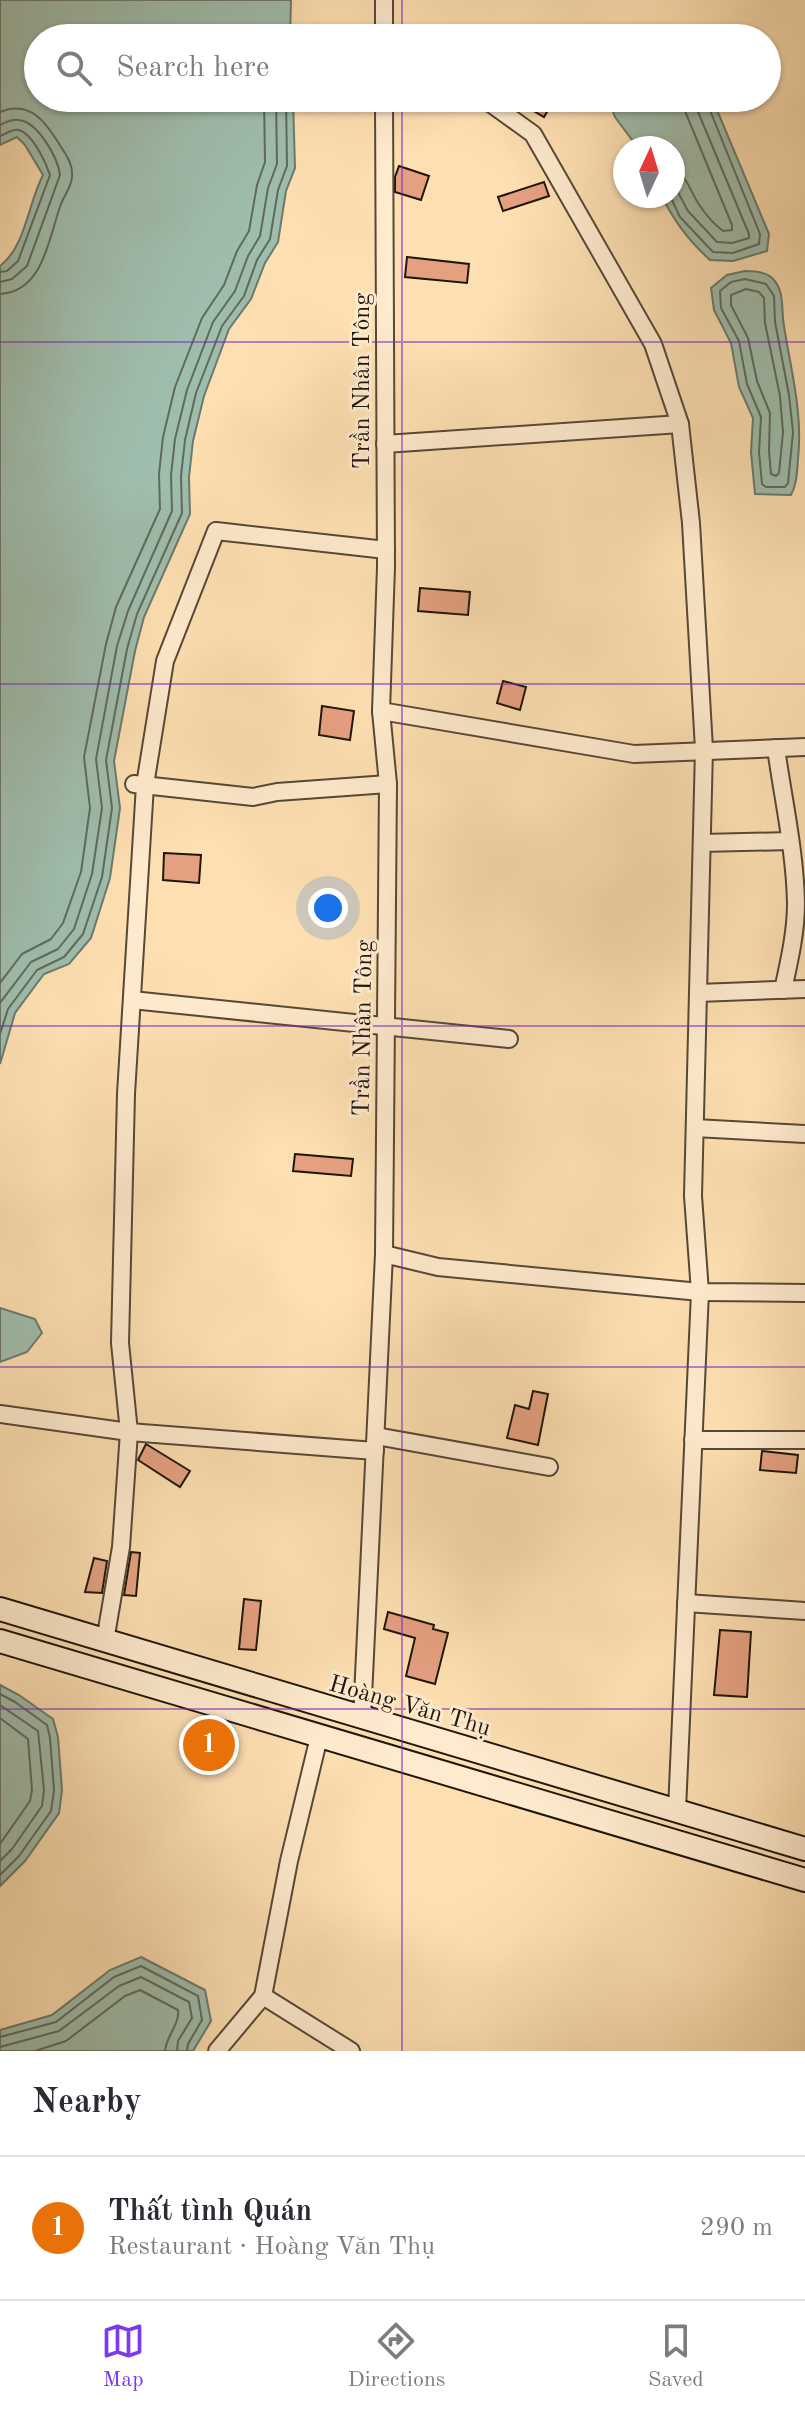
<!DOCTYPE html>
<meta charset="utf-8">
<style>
body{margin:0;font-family:"Old Standard TT",serif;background:#f2f2f3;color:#2b2b33}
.compass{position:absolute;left:613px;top:136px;width:72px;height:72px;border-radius:50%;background:#fff;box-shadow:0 2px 6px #0004;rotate:4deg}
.you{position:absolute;left:328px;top:908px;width:28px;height:28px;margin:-20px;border:6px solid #fff;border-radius:50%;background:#1a73e8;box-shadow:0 0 0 12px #1a73e833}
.badge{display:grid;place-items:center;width:52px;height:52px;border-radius:50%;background:#7c3aed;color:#fff;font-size:26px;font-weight:700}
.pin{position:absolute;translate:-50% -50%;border:4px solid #fff;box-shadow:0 2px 8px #0006}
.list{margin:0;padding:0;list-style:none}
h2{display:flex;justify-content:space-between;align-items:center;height:104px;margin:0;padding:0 32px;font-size:34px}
h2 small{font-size:26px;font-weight:400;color:#7c7c81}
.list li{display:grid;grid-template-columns:52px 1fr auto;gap:24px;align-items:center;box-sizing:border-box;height:144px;padding:0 32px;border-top:2px solid #e1e1e2}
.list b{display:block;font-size:30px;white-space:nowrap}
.list p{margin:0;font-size:26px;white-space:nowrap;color:#7c7c81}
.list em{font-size:26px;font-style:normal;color:#7c7c81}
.icon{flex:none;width:44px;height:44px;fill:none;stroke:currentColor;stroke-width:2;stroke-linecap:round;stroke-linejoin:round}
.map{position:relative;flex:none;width:805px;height:2051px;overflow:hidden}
.search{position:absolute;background:#fff;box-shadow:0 2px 6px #0004;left:24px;right:24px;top:24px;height:88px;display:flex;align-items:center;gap:20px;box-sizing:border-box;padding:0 28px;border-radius:44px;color:#7c7c81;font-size:30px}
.sheet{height:248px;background:#fff}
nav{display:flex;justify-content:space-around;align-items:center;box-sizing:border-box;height:112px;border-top:2px solid #e1e1e2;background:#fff;font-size:22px;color:#7c7c81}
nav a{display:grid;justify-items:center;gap:4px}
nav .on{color:#7c3aed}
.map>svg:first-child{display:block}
.water{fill:#9fbdac;stroke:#6c7a6c;stroke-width:2}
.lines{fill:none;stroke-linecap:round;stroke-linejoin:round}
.shore{stroke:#5f6a5c;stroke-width:2}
.building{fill:#e5a081;stroke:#1f160c;stroke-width:2}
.minor-casing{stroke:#564836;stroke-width:20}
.secondary-casing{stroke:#1f160c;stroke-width:26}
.minor{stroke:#feeacd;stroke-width:16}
.secondary{stroke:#feeacd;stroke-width:22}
.grid{fill:none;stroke:#7b2cbf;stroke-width:2;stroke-opacity:0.55}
.labels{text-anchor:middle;stroke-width:6;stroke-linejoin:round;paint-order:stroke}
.street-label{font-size:24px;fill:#1f160c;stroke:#feeacd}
</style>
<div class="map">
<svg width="805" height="2051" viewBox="0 0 805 2051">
<rect width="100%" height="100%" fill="#fddfb2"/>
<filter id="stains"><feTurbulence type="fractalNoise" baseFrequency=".0025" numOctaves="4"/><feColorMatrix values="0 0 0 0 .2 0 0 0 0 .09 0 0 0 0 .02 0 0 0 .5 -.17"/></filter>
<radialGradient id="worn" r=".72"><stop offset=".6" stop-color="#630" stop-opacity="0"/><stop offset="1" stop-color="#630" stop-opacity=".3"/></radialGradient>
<g class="water">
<path d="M 0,0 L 291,0 L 290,38 L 38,38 L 38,98 L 293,98 L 295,168 L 286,191 L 278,242 L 265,263 L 251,299 L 229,329 L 204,396 L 193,441 L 189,477 L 190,514 L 144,617 L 135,651 L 114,761 L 120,808 L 110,878 L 91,938 L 69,964 L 44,974 L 15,1013 L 0,1064 L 0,266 C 26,246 28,203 43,175 L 25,145 L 17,137 L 0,145 Z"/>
<path d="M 608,98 L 712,98 L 769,234 L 767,251 L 733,261 L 710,260 C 689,241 674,222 662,196 L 673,196 L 673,148 L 638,148 L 615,117 Z"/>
<path d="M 745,271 C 754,271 767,272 773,279 C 785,291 781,310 784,326 C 791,371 803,413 798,459 C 797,472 797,484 791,495 L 755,494 L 751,452 L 753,418 L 739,387 L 731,343 L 714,310 L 711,288 L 727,275 Z"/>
<path d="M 0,1308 L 35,1319 L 42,1333 L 27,1352 L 0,1362 Z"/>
<path d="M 0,1685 L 19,1695 L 53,1719 L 58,1737 L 62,1790 L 59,1813 L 25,1861 L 0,1886 Z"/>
<path d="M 141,1957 L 205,1990 L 211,2021 L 193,2051 L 0,2051 L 0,2030 L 52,2015 L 110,1970 Z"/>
</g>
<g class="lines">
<g class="shore">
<path d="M 0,112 C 31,99 47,124 61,147 C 67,156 73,165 72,176 C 72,186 65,194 61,204 C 49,236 44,292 0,294"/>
<path d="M 0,125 C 6,122 12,119 19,120 C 38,122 58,158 60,175 L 27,266 L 12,279 L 0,282"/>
<path d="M 0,136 C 6,134 13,128 19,130 C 33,134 46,163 50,175 L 18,261 L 7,271 L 0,272"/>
<path d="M 673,169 C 689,178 690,192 700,206 C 706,215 714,224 723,231 L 732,230 L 732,225 L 685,111 L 683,98"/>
<path d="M 673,183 L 688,211 L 717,242 L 732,243 L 749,238 L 749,234 L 696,107 L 695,98"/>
<path d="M 670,196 L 680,217 L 713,252 L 733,253 L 759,244 L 760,234 L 705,98"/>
<path d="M 745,279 L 766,284 L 774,296 L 775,322 L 789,395 L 793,432 L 788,483 L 785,487 L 766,487 L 762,484 L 759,452 L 761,417 L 747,384 L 739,341 L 721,308 L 720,291 L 731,282 Z"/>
<path d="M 746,289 L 759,292 L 764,298 L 765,323 L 780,396 L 783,432 L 779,473 L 776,476 L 771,474 L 769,451 L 770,413 L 757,381 L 748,338 L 731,305 L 731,295 Z"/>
<path d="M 0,983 L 22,954 L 51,939 L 63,923 L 81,872 L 90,808 L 84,757 L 106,644 L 116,607 L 160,509 L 159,474 L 163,437 L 175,387 L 202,318 L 224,285 L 237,251 L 249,231 L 257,185 L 265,162 L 264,98"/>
<path d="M 0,1003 L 31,962 L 58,949 L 74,929 L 92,874 L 102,808 L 96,759 L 117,646 L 128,611 L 172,511 L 171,475 L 175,439 L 187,390 L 213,322 L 235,291 L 248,256 L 260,236 L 268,188 L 277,164 L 276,98"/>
<path d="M 0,1034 L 8,1009 L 37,970 L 64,957 L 83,934 L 102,877 L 112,808 L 106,760 L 127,649 L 137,614 L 182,513 L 181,476 L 185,440 L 196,393 L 222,326 L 244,296 L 257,260 L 270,239 L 278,190 L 287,166 L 286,98"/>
<path d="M 0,1694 L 15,1702 L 47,1725 L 50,1738 L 54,1790 L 51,1811 L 19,1856 L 0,1875"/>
<path d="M 0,1705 L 38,1731 L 44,1790 L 42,1806 L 12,1849 L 0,1861"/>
<path d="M 0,1718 L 28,1739 L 32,1790 L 30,1801 L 0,1844"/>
<path d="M 0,2037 L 56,2022 L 114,1977 L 141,1966 L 198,1996 L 202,2020 L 188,2044 L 187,2051"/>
<path d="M 0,2047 L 59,2031 L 119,1986 L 141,1977 L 189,2002 L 192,2018 L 178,2041 L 177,2051"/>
<path d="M 35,2051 L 66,2041 L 125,1996 L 140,1990 L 178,2010 C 180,2024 166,2036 165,2051"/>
</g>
</g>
<g class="building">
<path d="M 512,98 L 555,98 L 544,117 Z"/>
<path d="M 399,166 L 429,176 L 421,200 L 395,192 L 395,177 Z"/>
<path d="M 544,182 L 549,196 L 503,211 L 498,197 Z"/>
<path d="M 407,257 L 469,264 L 467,283 L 405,277 Z"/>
<path d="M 420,588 L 470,592 L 468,615 L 418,611 Z"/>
<path d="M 503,681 L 526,687 L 520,710 L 497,703 Z"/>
<path d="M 322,706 L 354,711 L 350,740 L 319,735 Z"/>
<path d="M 164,853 L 201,855 L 199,883 L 163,880 Z"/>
<path d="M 295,1154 L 353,1159 L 351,1176 L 293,1171 Z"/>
<path d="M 533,1391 L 548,1394 L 538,1445 L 507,1438 L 515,1405 L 529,1409 Z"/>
<path d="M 146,1444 L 190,1471 L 180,1487 L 138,1460 Z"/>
<path d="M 762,1451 L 798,1455 L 796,1473 L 760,1470 Z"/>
<path d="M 131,1552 L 140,1553 L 136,1596 L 124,1595 Z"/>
<path d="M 94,1558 L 107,1561 L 102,1593 L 85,1592 Z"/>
<path d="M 244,1599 L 261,1601 L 256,1650 L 239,1649 Z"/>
<path d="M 388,1612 L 434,1625 L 433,1629 L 448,1633 L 435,1684 L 406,1676 L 415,1638 L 384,1629 Z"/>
<path d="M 720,1630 L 751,1632 L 747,1697 L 714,1695 Z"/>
<path d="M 203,1720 L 231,1730 L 216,1771 L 188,1761 Z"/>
</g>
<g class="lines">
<defs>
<g id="minor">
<path d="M 384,0 L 384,38"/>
<path d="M 483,98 L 533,134 L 653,344 L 680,424 L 691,523 L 704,749 L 693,1196 L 700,1292 L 677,1810"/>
<path d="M 385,444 L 680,424"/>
<path d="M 381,711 L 634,754 L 805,747"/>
<path d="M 776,748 C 783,799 795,851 796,903 C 796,933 789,962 783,990"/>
<path d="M 134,784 L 253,797 L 277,792 L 388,784"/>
<path d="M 702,843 L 790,841"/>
<path d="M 698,993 L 805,989"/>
<path d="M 132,1000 L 509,1039"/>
<path d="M 695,1128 L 805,1134"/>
<path d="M 384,1254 L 438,1267 L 700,1292 L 805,1293"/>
<path d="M 0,1414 L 129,1432 L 375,1451"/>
<path d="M 376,1436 L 549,1467"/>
<path d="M 693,1440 L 805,1440"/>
<path d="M 686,1603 L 805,1611"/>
<path d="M 105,1641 L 121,1547 L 129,1432 L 120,1343 L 126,1094 L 145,785 L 165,661 L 216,531 L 386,550"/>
<path d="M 362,1718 L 384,1254 L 388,784 L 381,711 L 386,567 L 384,98"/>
<path d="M 263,1996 L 351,2051"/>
<path d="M 217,2051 L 263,1996 L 289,1861 L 319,1737"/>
</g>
<g id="secondary">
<path d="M 0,1609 L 805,1849"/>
<path d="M 0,1641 L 805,1880"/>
</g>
</defs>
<use href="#minor" class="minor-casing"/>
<use href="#secondary" class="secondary-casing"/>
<use href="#minor" class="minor"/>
<use href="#secondary" class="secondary"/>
</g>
<path class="grid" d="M 402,0 L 402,38M 402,98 L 402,2051M 0,342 L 805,342M 0,684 L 805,684M 0,1026 L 805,1026M 0,1367 L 805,1367M 0,1709 L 805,1709"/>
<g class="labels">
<g class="street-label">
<text transform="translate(361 381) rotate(-90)" y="8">Trần Nhân Tông</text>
<text transform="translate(362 1028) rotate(-89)" y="8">Trần Nhân Tông</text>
<text transform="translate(410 1705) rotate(16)" y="8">Hoàng Văn Thụ</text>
</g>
</g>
<rect width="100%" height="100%" filter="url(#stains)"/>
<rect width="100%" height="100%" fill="url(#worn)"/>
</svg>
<svg class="compass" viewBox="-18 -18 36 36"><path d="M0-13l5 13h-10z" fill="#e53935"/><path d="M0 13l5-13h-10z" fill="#7c7c81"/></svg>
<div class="you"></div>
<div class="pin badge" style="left:209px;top:1745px;background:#e8710a">1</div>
<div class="search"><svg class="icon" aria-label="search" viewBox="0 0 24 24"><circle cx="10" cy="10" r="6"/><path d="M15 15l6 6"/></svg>Search here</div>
</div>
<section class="sheet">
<h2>Nearby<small></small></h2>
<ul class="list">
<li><span class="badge" style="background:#e8710a">1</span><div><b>Thất tình Quán</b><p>Restaurant · Hoàng Văn Thụ</p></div><em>290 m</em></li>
</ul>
</section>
<nav>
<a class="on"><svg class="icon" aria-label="map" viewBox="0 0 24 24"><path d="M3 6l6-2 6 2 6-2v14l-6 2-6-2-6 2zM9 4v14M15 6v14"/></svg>Map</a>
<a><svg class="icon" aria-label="directions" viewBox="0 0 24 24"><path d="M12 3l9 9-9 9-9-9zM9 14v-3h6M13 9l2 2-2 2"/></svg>Directions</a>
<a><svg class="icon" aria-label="saved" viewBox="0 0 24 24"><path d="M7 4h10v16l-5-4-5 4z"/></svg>Saved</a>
</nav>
